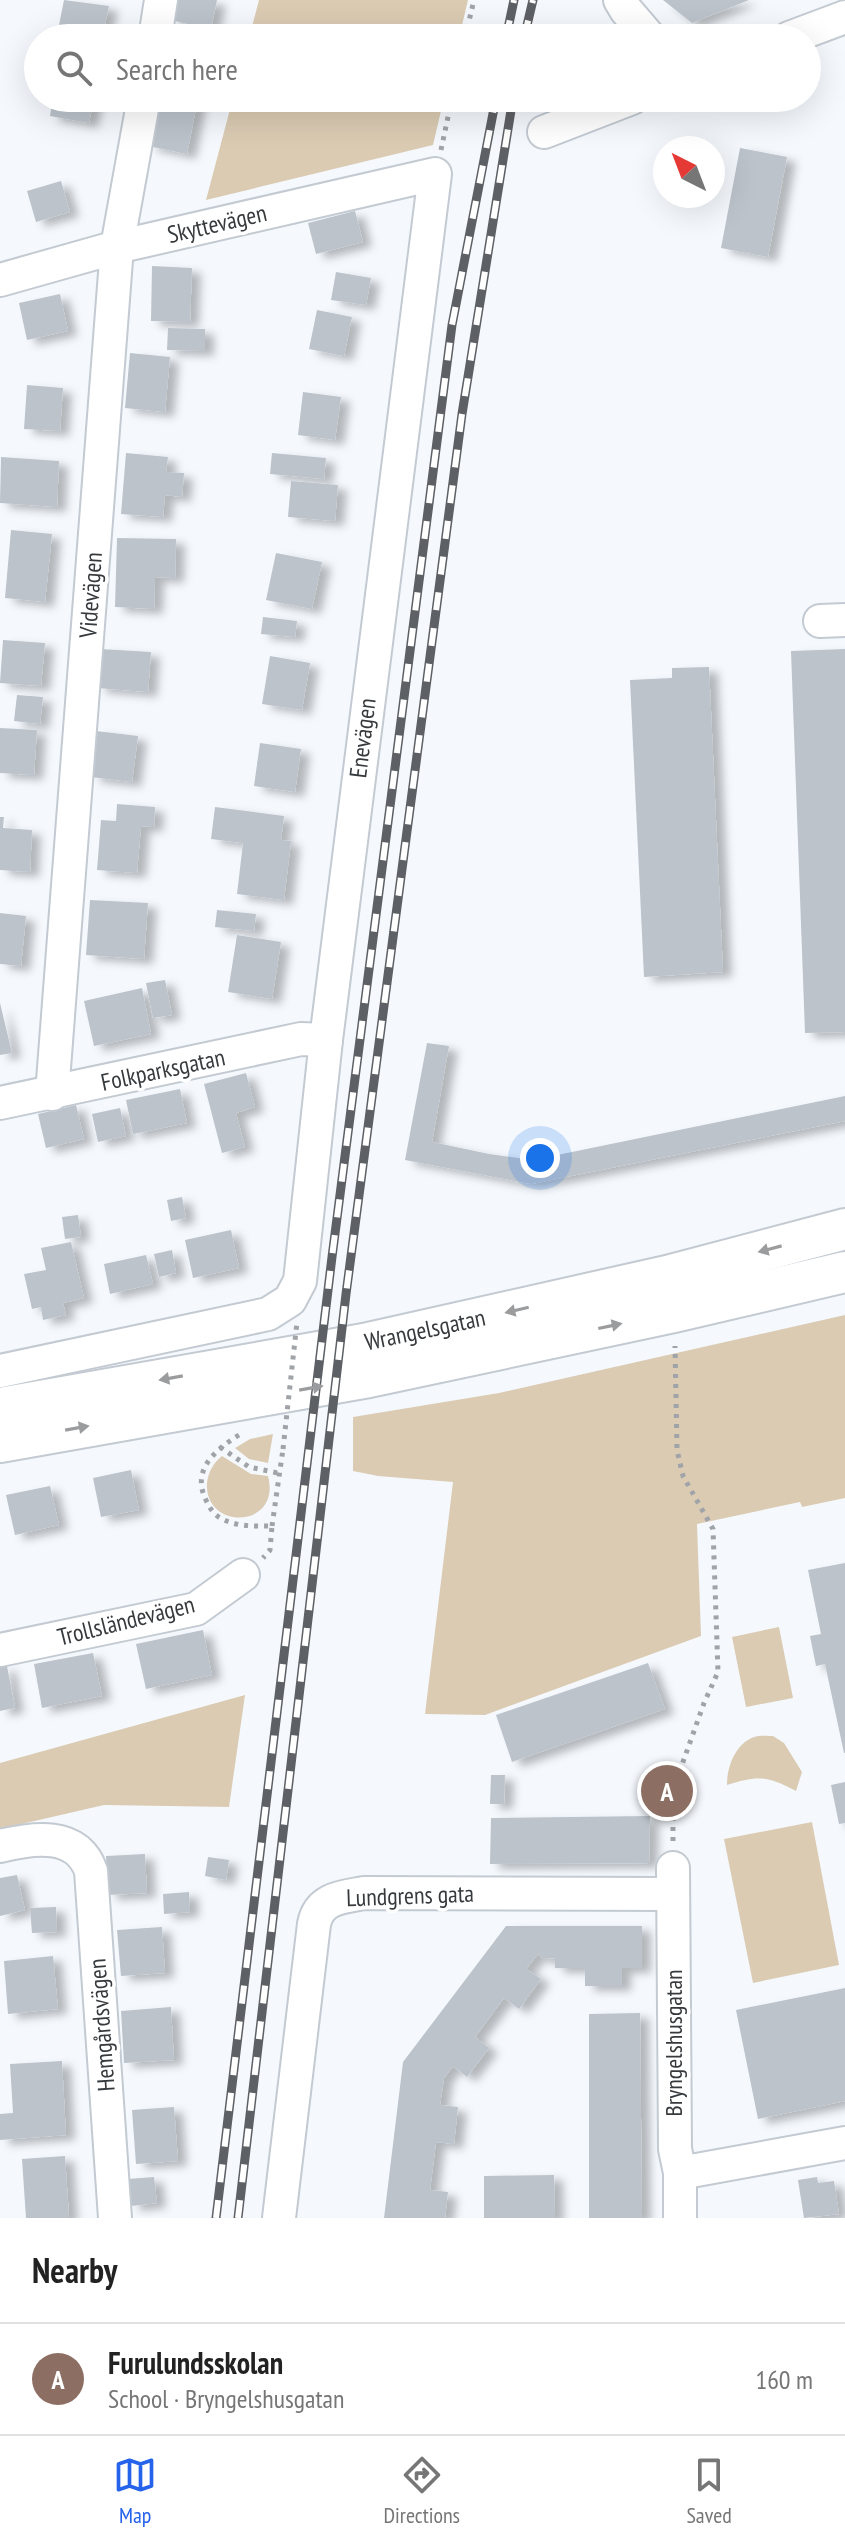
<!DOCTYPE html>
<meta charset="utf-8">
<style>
body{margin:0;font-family:"PT Sans Narrow",sans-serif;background:#f2f2f2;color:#222}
.compass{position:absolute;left:653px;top:136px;width:72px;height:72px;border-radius:50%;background:#fff;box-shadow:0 8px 32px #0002;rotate:318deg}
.you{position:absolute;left:540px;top:1158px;width:28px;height:28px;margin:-20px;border:6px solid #fff;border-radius:50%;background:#1a73e8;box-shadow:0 0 0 12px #1a73e833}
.badge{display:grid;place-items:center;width:52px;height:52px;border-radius:50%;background:#2563eb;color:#fff;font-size:26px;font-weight:700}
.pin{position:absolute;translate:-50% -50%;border:4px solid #fff;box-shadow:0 2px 8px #0006}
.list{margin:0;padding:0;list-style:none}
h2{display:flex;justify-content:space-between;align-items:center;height:104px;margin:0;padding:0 32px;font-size:34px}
h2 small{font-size:26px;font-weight:400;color:#767676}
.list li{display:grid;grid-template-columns:52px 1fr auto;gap:24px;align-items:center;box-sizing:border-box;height:112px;padding:0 32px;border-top:2px solid #e0e0e0}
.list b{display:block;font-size:30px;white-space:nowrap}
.list p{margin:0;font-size:26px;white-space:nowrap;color:#767676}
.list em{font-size:26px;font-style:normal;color:#767676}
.icon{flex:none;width:44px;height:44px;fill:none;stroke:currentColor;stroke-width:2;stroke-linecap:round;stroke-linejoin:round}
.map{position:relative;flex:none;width:845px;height:2218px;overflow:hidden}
.search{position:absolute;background:#fff;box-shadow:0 8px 32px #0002;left:24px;right:24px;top:24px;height:88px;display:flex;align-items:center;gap:20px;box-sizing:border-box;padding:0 28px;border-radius:44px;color:#767676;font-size:30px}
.sheet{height:216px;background:#fff}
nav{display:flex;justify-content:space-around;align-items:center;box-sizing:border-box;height:112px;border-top:2px solid #e0e0e0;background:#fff;font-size:22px;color:#767676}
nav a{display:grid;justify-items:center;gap:4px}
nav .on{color:#2563eb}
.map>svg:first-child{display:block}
.green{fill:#dbcbb3}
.building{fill:#bcc3cb;filter:url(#shadow)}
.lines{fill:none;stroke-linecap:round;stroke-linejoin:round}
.minor-casing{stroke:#c3cad2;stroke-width:36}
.major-casing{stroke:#c3cad2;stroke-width:44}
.path{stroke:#a0a3a7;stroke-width:5;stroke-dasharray:4 6;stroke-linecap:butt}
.minor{stroke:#fff;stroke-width:32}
.major{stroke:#fff;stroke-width:40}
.rail-casing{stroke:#5d6064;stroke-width:9}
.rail{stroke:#fff;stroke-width:6;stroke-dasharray:18;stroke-linecap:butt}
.path-bridge{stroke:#a0a3a7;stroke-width:5;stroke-dasharray:4 6;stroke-linecap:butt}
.oneway{fill:#9b9c9e}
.labels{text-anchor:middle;stroke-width:7;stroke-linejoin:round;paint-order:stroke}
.street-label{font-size:24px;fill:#373a3d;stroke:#fff}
</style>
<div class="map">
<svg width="845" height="2218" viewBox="0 0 845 2218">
<defs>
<filter id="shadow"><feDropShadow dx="9" dy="5" stdDeviation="4" flood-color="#0004"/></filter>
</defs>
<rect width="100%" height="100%" fill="#f5f9fe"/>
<g class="green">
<path d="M 259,0 L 468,0 L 459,38 L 249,38 Z"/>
<path d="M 233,98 L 444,98 L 433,145 L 206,200 Z"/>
<path d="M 845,1315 L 845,1498 L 802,1507 L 800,1502 L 697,1524 L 701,1636 L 485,1715 L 425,1714 L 453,1482 L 378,1476 L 353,1471 L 353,1417 L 499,1393 Z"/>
<path d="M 273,1434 L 268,1463 L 249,1459 L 235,1448 L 250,1439 Z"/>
<path d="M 222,1456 L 251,1474 L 268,1476 C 282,1529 204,1531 207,1483 C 208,1472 214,1462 222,1456 Z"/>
<path d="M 779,1627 L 793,1698 L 746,1707 L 732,1637 Z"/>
<path d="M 245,1695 L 229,1807 L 104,1805 L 0,1829 L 0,1763 Z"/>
<path d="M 773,1736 L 784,1743 L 802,1772 L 796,1791 C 767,1776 758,1775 727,1785 C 727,1767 735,1744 754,1737 C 759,1735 768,1736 773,1736 Z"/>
<path d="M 812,1822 L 839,1965 L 753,1983 L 724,1839 Z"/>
</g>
<g class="building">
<path d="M 64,0 L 109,6 L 102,38 L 58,30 Z"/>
<path d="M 175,0 L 217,0 L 211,29 L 170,20 Z"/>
<path d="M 663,0 L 749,0 L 692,23 Z"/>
<path d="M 53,98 L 94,98 L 89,123 L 50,116 Z"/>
<path d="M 157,98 L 198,98 L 187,154 L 148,146 Z"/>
<path d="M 740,148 L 787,157 L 768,257 L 721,248 Z"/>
<path d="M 61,181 L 70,212 L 36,222 L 27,191 Z"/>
<path d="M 355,211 L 363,242 L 316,254 L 308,223 Z"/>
<path d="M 152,266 L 192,268 L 190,322 L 151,321 Z"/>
<path d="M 336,272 L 371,278 L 366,305 L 331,300 Z"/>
<path d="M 60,294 L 68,331 L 27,340 L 19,303 Z"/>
<path d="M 317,310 L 352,317 L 344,356 L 309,349 Z"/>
<path d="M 168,328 L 205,329 L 205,351 L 167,350 Z"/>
<path d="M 130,353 L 170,357 L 165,412 L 125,408 Z"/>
<path d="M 27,385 L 63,388 L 60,431 L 24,429 Z"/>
<path d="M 303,392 L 341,397 L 335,440 L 298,435 Z"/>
<path d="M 126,453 L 168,457 L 166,472 L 184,473 L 182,497 L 165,495 L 163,517 L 121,514 Z"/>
<path d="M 272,453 L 326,458 L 324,479 L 270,474 Z"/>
<path d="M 1,457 L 59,461 L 57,507 L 0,503 Z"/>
<path d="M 291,481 L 338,485 L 335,521 L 288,517 Z"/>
<path d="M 11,530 L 52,534 L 45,602 L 5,598 Z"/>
<path d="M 117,538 L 176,539 L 175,578 L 155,577 L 154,609 L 115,607 Z"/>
<path d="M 276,553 L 322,562 L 312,609 L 266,600 Z"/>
<path d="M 263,617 L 297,621 L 295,637 L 261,634 Z"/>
<path d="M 3,640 L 45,643 L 41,686 L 0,683 Z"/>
<path d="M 100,649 L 151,652 L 148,692 L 97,688 Z"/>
<path d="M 845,649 L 845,1032 L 805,1033 L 791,651 Z"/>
<path d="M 270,656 L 310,663 L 302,710 L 262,704 Z"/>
<path d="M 709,667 L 723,972 L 644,977 L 630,680 L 672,678 L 672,668 Z"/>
<path d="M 17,695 L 43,697 L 40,724 L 14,721 Z"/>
<path d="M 0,728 L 37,730 L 34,775 L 0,773 Z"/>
<path d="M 96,731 L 138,736 L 132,782 L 91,777 Z"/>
<path d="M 260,743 L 301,749 L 295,792 L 254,786 Z"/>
<path d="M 117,804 L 155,807 L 154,827 L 141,826 L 137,873 L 97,870 L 101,820 L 116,821 Z"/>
<path d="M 215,807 L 284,816 L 281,840 L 291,841 L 284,900 L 237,894 L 243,843 L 211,839 Z"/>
<path d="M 0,817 L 4,817 L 3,828 L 32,830 L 30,872 L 0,870 Z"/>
<path d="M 90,900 L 148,903 L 144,959 L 86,955 Z"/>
<path d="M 217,910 L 256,914 L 254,931 L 215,927 Z"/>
<path d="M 0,913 L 26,916 L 21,966 L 0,964 Z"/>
<path d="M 237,935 L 281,942 L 272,999 L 228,992 Z"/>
<path d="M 165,980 L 172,1015 L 153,1018 L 146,983 Z"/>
<path d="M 142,988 L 151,1034 L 94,1046 L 84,1001 Z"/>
<path d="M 0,1003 L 12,1053 L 0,1055 Z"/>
<path d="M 427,1043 L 449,1046 L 432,1142 L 489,1154 L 533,1160 L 845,1096 L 845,1121 L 531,1184 L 484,1175 L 405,1160 Z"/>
<path d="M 246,1073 L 255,1107 L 236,1113 L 245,1147 L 222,1153 L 204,1084 Z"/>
<path d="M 180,1089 L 187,1123 L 133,1134 L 126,1100 Z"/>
<path d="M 76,1105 L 84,1139 L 46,1148 L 38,1114 Z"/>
<path d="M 120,1108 L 126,1136 L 98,1142 L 92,1114 Z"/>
<path d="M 182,1197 L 186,1218 L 171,1221 L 167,1200 Z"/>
<path d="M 78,1215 L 81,1237 L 65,1239 L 62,1217 Z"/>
<path d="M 231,1230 L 239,1268 L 193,1278 L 185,1240 Z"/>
<path d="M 71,1242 L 84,1298 L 63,1303 L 66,1315 L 43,1320 L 41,1307 L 32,1309 L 24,1274 L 46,1270 L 41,1248 Z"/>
<path d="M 172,1250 L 176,1273 L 159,1277 L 154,1254 Z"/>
<path d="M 146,1255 L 153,1284 L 110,1294 L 104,1264 Z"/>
<path d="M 131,1470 L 139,1510 L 101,1517 L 93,1478 Z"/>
<path d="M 50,1486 L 59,1525 L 15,1535 L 6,1495 Z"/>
<path d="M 845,1563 L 845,1753 L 844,1753 L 825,1664 L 816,1666 L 810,1636 L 821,1634 L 808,1570 Z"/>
<path d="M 203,1630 L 212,1675 L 146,1689 L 136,1644 Z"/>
<path d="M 93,1653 L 102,1696 L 42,1708 L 34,1664 Z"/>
<path d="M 648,1663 L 665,1709 L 512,1762 L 496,1715 Z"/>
<path d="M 7,1666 L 15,1708 L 0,1711 L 0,1667 Z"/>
<path d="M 491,1775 L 505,1775 L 504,1804 L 490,1804 Z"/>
<path d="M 845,1782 L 845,1823 L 839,1824 L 831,1785 Z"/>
<path d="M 650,1816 L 649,1863 L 490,1864 L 491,1818 Z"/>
<path d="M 145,1854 L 147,1893 L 108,1895 L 106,1856 Z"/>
<path d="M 208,1857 L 229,1860 L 226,1880 L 205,1876 Z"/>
<path d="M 17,1875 L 25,1910 L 0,1916 L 0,1878 Z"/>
<path d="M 189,1892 L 190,1912 L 164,1914 L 163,1894 Z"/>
<path d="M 56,1907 L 57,1932 L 32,1933 L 30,1908 Z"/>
<path d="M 506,1926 L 642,1926 L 642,1968 L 622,1968 L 622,1986 L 585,1986 L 585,1968 L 555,1968 L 555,1958 L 543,1959 L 538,1954 L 526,1969 L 541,1979 L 519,2009 L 504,1998 L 475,2037 L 489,2048 L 467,2077 L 453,2066 L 444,2078 L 440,2105 L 458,2107 L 454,2144 L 436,2142 L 430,2190 L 448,2192 L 445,2218 L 384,2218 L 403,2062 Z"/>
<path d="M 162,1927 L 165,1973 L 121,1976 L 117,1930 Z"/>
<path d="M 53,1956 L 58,2009 L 8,2014 L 4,1961 Z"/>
<path d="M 845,1988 L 845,2101 L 758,2119 L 736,2010 Z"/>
<path d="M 171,2007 L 174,2060 L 124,2063 L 121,2011 Z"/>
<path d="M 640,2013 L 642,2218 L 589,2218 L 589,2014 Z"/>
<path d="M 62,2061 L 66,2135 L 0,2140 L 0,2114 L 13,2113 L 10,2064 Z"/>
<path d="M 174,2107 L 178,2161 L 136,2164 L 132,2110 Z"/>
<path d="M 65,2156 L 69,2218 L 26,2218 L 22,2159 Z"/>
<path d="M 554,2175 L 555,2218 L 484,2218 L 484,2176 Z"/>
<path d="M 154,2177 L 157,2203 L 131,2206 L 128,2179 Z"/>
<path d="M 817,2177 L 818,2183 L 834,2181 L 839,2214 L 804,2218 L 798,2180 Z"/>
</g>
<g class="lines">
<defs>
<g id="minor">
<path d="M 620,0 L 626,10 L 650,38"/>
<path d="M 155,38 L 161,0"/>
<path d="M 789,38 L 845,17"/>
<path d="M 544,132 L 632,98"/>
<path d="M 0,280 L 117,247 L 435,174 L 326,1040 L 300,1281 L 290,1300 L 268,1314 L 0,1371"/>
<path d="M 820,621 L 845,620"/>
<path d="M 52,1094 L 117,247 L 144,98"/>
<path d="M 0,1103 L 301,1039 L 326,1040"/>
<path d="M 0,1650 L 196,1609 L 243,1575"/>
<path d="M 0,1846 C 33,1838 77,1831 91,1871 L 115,2218"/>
<path d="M 673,1868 L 675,2149 L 680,2173 L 680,2218"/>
<path d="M 680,2173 L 845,2143"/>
<path d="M 279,2218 L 314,1924 C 319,1898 342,1897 364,1893 L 673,1894"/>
</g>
<g id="major">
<path d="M 0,1408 L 364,1344 L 667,1276 L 845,1229"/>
<path d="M 0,1442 L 369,1377 L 674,1312 L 845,1272"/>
</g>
</defs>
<use href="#minor" class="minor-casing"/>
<use href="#major" class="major-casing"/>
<g class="path">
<path d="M 465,38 L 474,0"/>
<path d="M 441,150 L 452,98"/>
<path d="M 239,1435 C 215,1450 191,1470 206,1500 C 210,1509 214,1515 222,1519 C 238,1527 255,1526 272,1526 L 270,1550 L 263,1558"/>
<path d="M 220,1447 L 249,1467 L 278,1473"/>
<path d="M 272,1526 L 283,1449"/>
<path d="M 673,1841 L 673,1790 L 704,1703 L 718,1672 L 713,1529 L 683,1476 L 677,1450 L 675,1346"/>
</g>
<use href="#minor" class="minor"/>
<use href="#major" class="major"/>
<defs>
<g id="rail">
<path d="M 506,38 L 514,0"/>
<path d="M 524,38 L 533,0"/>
<path d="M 216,2218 L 332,1257 L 452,325 L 496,98"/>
<path d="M 238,2218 L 346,1294 L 462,414 L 513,98"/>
</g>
</defs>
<use href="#rail" class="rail-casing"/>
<use href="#rail" class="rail"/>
<path class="path-bridge" d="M 283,1449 L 297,1322"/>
</g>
<defs><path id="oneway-solid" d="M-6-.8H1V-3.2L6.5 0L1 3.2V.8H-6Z" transform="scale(2)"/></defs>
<g class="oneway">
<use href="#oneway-solid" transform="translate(770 1249) rotate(165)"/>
<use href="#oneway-solid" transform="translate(517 1310) rotate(167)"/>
<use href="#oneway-solid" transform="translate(610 1326) rotate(-12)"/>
<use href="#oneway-solid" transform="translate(171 1378) rotate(170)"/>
<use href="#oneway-solid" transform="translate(311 1388) rotate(-10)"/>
<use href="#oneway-solid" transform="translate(77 1428) rotate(-10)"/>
</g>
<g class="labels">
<g class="street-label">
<text transform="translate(217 224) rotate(-13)" y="8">Skyttevägen</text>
<text transform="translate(91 595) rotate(-86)" y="8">Videvägen</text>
<text transform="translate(363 738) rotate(-83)" y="8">Enevägen</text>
<text transform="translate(163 1070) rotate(-12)" y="8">Folkparksgatan</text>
<text transform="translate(425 1330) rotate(-12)" y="8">Wrangelsgatan</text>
<text transform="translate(126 1621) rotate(-14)" y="8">Trollsländevägen</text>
<text transform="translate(410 1896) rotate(-2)" y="8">Lundgrens gata</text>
<text transform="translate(102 2025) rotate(-94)" y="8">Hemgårdsvägen</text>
<text transform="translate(674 2043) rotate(-90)" y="8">Bryngelshusgatan</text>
</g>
</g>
</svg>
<svg class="compass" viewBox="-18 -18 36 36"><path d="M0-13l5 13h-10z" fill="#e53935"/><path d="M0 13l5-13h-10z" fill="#767676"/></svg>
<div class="you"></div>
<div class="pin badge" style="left:667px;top:1791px;background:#8d6e63">A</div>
<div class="search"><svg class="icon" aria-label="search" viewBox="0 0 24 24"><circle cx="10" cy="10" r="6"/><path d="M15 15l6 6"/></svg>Search here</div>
</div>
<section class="sheet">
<h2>Nearby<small></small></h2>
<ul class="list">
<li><span class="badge" style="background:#8d6e63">A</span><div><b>Furulundsskolan</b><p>School · Bryngelshusgatan</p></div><em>160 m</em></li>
</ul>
</section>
<nav>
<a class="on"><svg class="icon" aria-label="map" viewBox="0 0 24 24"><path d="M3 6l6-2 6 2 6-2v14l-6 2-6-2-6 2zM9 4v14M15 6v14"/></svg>Map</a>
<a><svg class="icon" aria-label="directions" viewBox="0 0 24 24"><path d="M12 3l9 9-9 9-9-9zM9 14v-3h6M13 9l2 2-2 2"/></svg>Directions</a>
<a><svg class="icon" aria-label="saved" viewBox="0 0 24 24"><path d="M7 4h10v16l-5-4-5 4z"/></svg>Saved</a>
</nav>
